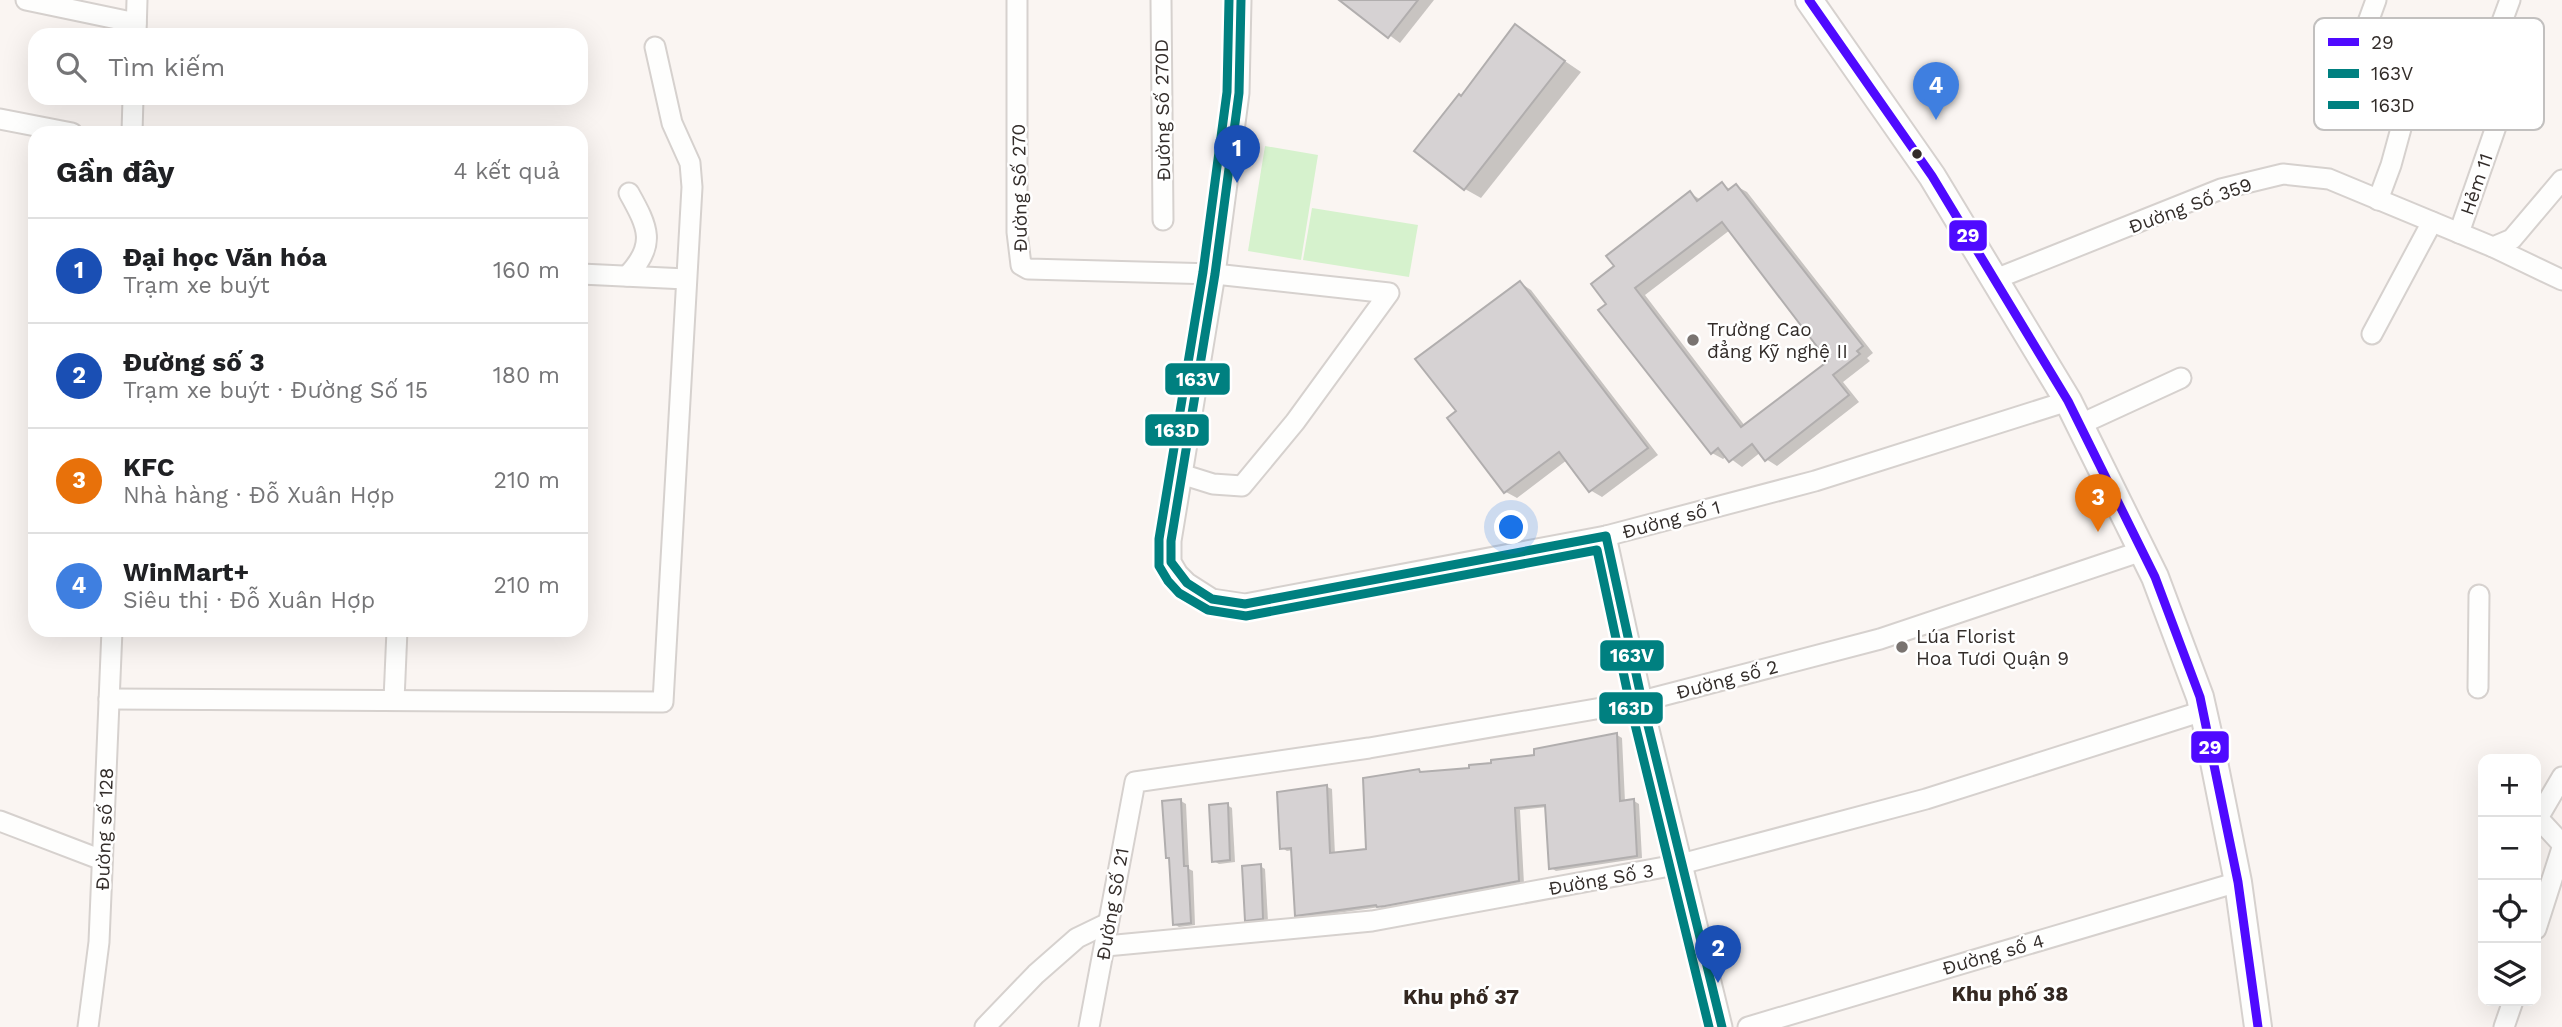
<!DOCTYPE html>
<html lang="vi">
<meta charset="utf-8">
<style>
body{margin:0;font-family:"Work Sans",sans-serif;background:#f2f2f2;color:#202124}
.controls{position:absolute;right:21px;bottom:21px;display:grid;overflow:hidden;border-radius:14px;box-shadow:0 7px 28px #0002}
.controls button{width:63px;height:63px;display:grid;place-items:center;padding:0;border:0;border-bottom:2px solid #e0e0e0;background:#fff;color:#202124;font:35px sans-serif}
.you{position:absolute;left:1512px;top:528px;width:24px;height:24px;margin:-18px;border:5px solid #fff;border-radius:50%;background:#1a73e8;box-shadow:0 0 0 10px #1a73e833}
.badge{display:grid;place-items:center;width:46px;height:46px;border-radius:50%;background:#ea580c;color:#fff;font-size:23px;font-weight:700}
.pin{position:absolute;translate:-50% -58px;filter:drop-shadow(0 2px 4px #0008)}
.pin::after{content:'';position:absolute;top:37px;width:24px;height:21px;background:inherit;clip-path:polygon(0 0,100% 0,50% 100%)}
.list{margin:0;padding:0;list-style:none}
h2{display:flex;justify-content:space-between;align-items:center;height:91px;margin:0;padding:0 28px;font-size:30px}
h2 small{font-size:23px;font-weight:400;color:#757577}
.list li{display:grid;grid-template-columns:46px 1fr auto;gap:21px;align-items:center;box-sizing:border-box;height:105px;padding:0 28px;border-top:2px solid #e0e0e0}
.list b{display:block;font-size:26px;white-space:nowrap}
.list p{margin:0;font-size:23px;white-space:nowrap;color:#757577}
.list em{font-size:23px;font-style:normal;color:#757577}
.icon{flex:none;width:38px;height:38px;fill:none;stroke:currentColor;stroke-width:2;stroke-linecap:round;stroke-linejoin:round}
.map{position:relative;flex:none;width:2562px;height:1027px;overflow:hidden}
.search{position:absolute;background:#fff;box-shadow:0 7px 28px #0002;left:28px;top:28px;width:560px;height:77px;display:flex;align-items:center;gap:18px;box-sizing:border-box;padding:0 24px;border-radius:21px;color:#757577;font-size:26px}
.panel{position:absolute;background:#fff;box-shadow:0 7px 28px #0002;left:28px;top:126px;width:560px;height:511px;border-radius:21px}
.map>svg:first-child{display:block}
.green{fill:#d6f2cd}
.shadow{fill:#0003;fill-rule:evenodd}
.building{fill:#d6d2d3;stroke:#b1aeae;stroke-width:2;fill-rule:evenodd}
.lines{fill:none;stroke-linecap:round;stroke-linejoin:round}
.street-casing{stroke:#d6d1ce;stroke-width:23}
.secondary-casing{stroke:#d6d1ce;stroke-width:30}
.street{stroke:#fefefd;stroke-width:19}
.secondary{stroke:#fefefd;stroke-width:26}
.bus-1-casing{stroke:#fff;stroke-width:14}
.bus-2-casing{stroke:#fff;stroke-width:14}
.bus-3-casing{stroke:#fff;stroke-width:14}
.bus-1{stroke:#4f0aff;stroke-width:9}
.bus-2{stroke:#008080;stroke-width:9}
.bus-3{stroke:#008080;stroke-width:9}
.bus-dot{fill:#332d2a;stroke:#fff;stroke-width:2.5}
.poi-dot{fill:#797370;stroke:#fff;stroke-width:2.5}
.labels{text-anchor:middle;stroke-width:5;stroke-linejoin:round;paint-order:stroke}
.street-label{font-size:19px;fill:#332d2a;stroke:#fff}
.poi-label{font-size:19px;fill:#332d2a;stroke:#fff;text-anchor:start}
.neighbourhood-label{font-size:21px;font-weight:bold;fill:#342821;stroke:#fff}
.key{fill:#fff;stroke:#c2c0bf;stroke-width:2}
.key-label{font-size:19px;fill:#332d2a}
.line-badge{stroke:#fff;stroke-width:2.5}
.badge-label{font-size:19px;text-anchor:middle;font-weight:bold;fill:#fff}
</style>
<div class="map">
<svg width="2562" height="1027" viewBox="0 0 2562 1027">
<rect width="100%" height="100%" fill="#faf5f2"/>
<g class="green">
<path d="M 1265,146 L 1318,155 L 1301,260 L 1248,251 Z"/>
<path d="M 1312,208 L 1418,225 L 1409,277 L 1303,260 Z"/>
</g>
<g class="shadow">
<path d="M 1342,0 L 1434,0 L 1400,43 Z"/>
<path d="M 1515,27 L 1581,72 L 1481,198 L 1465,189 L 1462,98 Z"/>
<path d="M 1722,184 L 1731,190 L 1736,186 L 1747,192 L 1873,353 L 1867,358 L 1870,361 L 1843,382 L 1859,402 L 1777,466 L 1766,459 L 1761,452 L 1742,467 L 1727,456 L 1723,459 L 1712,453 L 1609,304 L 1616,267 L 1690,193 L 1701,200 ZM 1730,230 L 1830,361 L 1745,426 L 1645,295 Z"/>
<path d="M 1520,283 L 1531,290 L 1658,455 L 1602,497 L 1590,490 L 1567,460 L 1517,498 L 1506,492 L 1458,412 Z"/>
<path d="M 1617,735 L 1622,738 L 1625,802 L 1634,801 L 1639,804 L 1642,858 L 1556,871 L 1551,868 L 1547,807 L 1520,810 L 1524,884 L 1383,909 L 1380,907 L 1302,918 L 1297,915 L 1293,850 L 1287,851 L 1282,848 L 1327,787 L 1332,789 L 1335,855 L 1368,851 L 1419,771 L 1424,774 L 1471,770 L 1536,756 Z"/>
<path d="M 1181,801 L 1186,804 L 1189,869 L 1193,871 L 1195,925 L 1179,927 L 1174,924 Z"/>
<path d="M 1227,805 L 1232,808 L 1235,862 L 1219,864 L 1214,861 Z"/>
<path d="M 1260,866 L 1265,869 L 1268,921 L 1252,923 L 1247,920 Z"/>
</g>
<g class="building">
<path d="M 1339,0 L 1418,0 L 1388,38 Z"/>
<path d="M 1515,24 L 1565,61 L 1464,190 L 1414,151 L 1459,94 L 1461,96 Z"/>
<path d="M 1722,182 L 1728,190 L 1736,184 L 1863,346 L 1857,351 L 1860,354 L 1833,375 L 1849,395 L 1765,461 L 1752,444 L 1729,462 L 1718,448 L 1711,454 L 1598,310 L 1606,304 L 1591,284 L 1614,266 L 1606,256 L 1690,191 L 1697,201 ZM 1722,222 L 1828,361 L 1741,427 L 1635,288 Z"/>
<path d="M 1520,281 L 1648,448 L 1589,492 L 1559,452 L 1504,493 L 1447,418 L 1456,411 L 1415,359 Z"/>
<path d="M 1617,733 L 1620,801 L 1634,799 L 1637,856 L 1549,869 L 1545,805 L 1515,808 L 1519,881 L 1385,906 L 1377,907 L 1376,905 L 1295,916 L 1291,848 L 1280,849 L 1277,792 L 1327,785 L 1330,853 L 1366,849 L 1363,778 L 1419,769 L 1420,772 L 1469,768 L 1469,765 L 1491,763 L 1491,760 L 1534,755 L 1534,749 Z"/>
<path d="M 1181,799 L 1184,866 L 1188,866 L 1191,923 L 1173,925 L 1169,858 L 1166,858 L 1162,801 Z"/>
<path d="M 1228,803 L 1230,860 L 1212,862 L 1209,805 Z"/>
<path d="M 1261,864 L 1263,919 L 1245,921 L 1242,866 Z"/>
</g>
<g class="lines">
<defs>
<g id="street">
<path d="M 26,0 L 136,23"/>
<path d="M 1017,0 L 1017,232 L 1021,265 L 1028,269 L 1215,274 L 1389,293 L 1295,422 L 1242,486 L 1213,484 L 1181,474"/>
<path d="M 1161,0 L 1163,220"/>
<path d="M 1241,0 L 1239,93 L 1215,274 L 1171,541 L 1171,562 L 1178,574 L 1187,583 L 1212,599 L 1245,604 L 1606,536 L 1815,481 L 2068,401"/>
<path d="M 2368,22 L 2376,0"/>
<path d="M 136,34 L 137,0"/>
<path d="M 2486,65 L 2510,0"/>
<path d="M 0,119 L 72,133"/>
<path d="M 132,133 L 133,98"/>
<path d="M 2378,200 L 2391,165 L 2420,59"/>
<path d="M 2459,233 L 2507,95"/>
<path d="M 2493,247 L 2562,280"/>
<path d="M 581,274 L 686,279"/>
<path d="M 627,276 C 657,245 648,227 629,193"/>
<path d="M 1993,280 L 2221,189 L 2283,174 L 2329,179 L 2493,247 L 2512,239 L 2562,180"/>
<path d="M 2372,334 L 2432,222"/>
<path d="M 2081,424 L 2181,378"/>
<path d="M 1606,536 L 1642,701 L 1722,1027"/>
<path d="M 2478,688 L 2479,595"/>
<path d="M 109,699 L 663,702 L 692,187 L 690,163 L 672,123 L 655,47"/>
<path d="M 394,700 L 397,630"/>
<path d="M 2562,777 L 2538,818 L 2562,844"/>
<path d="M 0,821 L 102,860"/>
<path d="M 2536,929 L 2562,848"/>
<path d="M 1106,946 L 1372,921 L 1681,864 L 1926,799 L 2203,711"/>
<path d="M 88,1027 L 99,942 L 112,630"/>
<path d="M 985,1027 L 1036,974 L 1077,938 L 1108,923"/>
<path d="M 1089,1027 L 1135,782 L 1369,748 L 1642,701 L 1880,639 L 2142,551"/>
<path d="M 1748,1027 L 2238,882"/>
<path d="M 2504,1027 L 2513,1001"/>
</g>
<path id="secondary" d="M 1809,0 L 1932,176 L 2068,401 L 2155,577 L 2200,697 L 2209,737 L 2238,882 L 2258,1027"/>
</defs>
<use href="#street" class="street-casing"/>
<use href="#secondary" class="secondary-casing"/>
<use href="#street" class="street"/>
<use href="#secondary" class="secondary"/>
<defs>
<path id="bus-1" d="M 1809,0 L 1932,176 L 2068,401 L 2155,577 L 2200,697 L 2238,882 L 2258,1027"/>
<path id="bus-2" d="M 1241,0 L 1239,93 L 1215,274 L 1171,541 L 1171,562 L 1187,583 L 1212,599 L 1245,604 L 1606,536 L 1642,701 L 1722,1027"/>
<path id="bus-3" d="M 1229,0 L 1227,92 L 1203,272 L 1159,539 L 1159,566 L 1168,581 L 1179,593 L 1208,610 L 1246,616 L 1597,550 L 1630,704 L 1709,1027"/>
</defs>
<use href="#bus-1" class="bus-1-casing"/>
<use href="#bus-2" class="bus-2-casing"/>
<use href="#bus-3" class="bus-3-casing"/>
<use href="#bus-1" class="bus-1"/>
<use href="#bus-2" class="bus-2"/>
<use href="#bus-3" class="bus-3"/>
</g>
<circle class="bus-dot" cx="1917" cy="154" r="6"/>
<g class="poi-dot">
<circle cx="1693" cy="340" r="7"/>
<circle cx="1902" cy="647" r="7"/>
</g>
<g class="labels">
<g class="street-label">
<text transform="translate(1162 110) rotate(-91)" y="7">Đường Số 270D</text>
<text transform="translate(2476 184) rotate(-71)" y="7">Hẻm 11</text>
<text transform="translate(1019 188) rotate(-91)" y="7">Đường Số 270</text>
<text transform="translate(2190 205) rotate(-20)" y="7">Đường Số 359</text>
<text transform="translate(1671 519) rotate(-15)" y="7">Đường số 1</text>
<text transform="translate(1727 679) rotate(-15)" y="7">Đường số 2</text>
<text transform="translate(104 829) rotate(-88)" y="7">Đường số 128</text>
<text transform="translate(1601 879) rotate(-10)" y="7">Đường Số 3</text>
<text transform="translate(1112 904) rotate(-80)" y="7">Đường Số 21</text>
<text transform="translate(1993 954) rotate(-16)" y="7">Đường số 4</text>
</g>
<g class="poi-label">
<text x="1707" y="336">Trường Cao<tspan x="1707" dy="22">đẳng Kỹ nghệ II</tspan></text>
<text x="1916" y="643">Lúa Florist<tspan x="1916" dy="22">Hoa Tươi Quận 9</tspan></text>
</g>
<g class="neighbourhood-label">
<text x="2010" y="1001">Khu phố 38</text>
<text x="1461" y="1004">Khu phố 37</text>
</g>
</g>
<rect x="2314" y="18" width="230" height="112" rx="10" class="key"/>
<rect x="2328" y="38" width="31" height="8" fill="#4f0aff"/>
<rect x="2328" y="69" width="31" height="9" fill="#008080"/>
<rect x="2328" y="101" width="31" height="8" fill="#008080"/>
<g class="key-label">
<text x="2371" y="49">29</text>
<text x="2371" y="80">163V</text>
<text x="2371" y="112">163D</text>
</g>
<g class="line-badge">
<rect x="1948" y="219" width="40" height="33" rx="7" fill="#4f0aff"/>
<rect x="1164" y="362" width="67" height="34" rx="7" fill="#008080"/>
<rect x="1144" y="413" width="66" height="34" rx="7" fill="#008080"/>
<rect x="1599" y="639" width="66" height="33" rx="7" fill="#008080"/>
<rect x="1598" y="691" width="66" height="34" rx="7" fill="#008080"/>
<rect x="2190" y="730" width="40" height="34" rx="7" fill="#4f0aff"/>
</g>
<g class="badge-label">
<text x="1968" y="242">29</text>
<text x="1198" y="386">163V</text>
<text x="1177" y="437">163D</text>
<text x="1632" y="662">163V</text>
<text x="1631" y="715">163D</text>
<text x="2210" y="754">29</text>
</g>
</svg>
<div class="controls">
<button>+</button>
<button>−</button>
<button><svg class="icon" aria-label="locate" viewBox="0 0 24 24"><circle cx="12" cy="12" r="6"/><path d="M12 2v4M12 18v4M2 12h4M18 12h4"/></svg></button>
<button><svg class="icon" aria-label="layers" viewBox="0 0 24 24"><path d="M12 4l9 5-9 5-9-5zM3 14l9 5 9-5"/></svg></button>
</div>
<div class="you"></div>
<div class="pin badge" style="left:1237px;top:183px;background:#1a4fb4">1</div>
<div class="pin badge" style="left:1718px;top:983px;background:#1a4fb4">2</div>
<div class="pin badge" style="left:2098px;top:532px;background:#e8710a">3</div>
<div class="pin badge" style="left:1936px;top:120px;background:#3f7fe0">4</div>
<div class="search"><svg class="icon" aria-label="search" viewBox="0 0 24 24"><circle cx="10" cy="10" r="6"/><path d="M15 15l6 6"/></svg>Tìm kiếm</div>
<section class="panel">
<h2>Gần đây<small>4 kết quả</small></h2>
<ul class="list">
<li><span class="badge" style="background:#1a4fb4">1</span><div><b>Đại học Văn hóa</b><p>Trạm xe buýt</p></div><em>160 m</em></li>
<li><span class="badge" style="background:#1a4fb4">2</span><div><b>Đường số 3</b><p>Trạm xe buýt · Đường Số 15</p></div><em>180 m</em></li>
<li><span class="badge" style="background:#e8710a">3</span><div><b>KFC</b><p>Nhà hàng · Đỗ Xuân Hợp</p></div><em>210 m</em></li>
<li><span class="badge" style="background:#3f7fe0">4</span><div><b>WinMart+</b><p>Siêu thị · Đỗ Xuân Hợp</p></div><em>210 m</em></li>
</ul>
</section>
</div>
